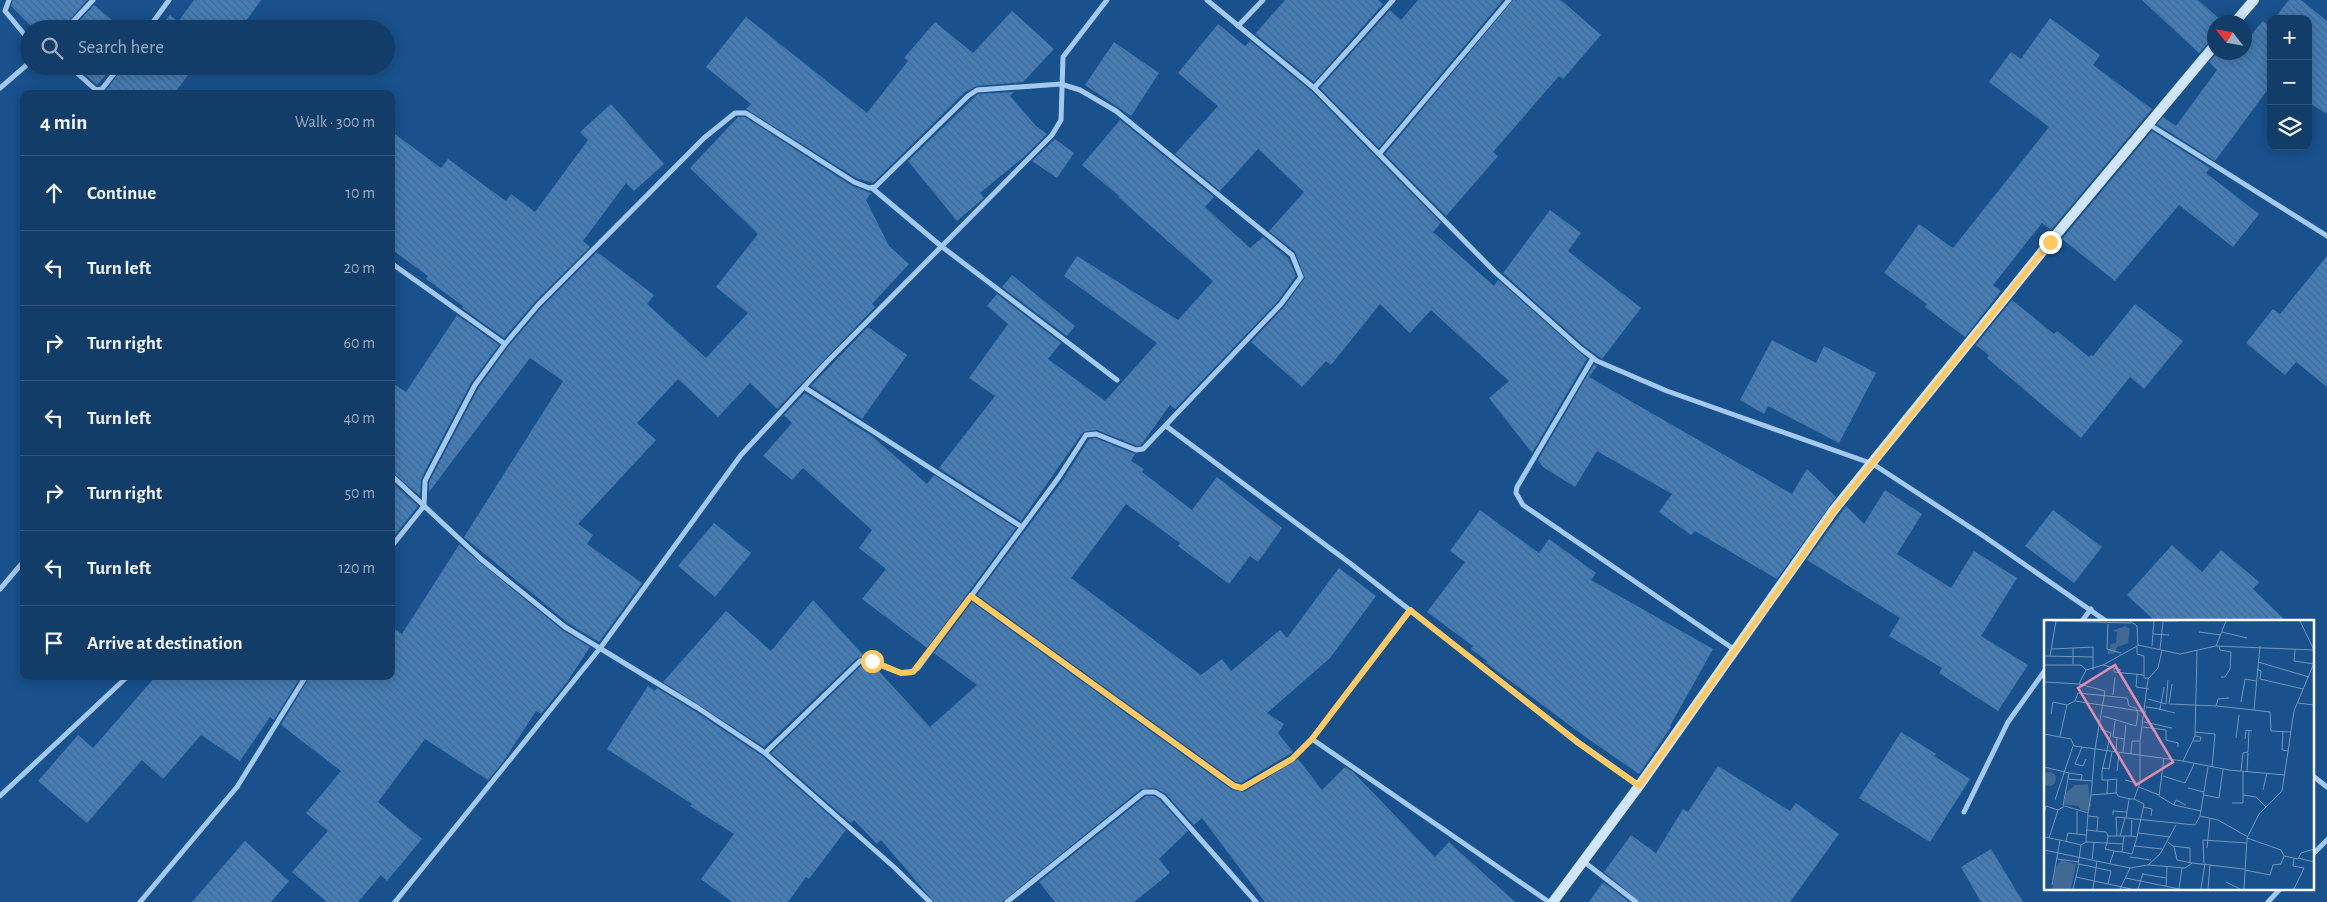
<!DOCTYPE html>
<meta charset="utf-8">
<style>
body{margin:0;font-family:"Alegreya Sans",sans-serif;background:#1f4871;color:#f1f3f6}
.controls{position:absolute;right:15px;top:15px;display:grid;overflow:hidden;border-radius:10px;box-shadow:0 2px 12px #0003}
.controls button{width:45px;height:45px;display:grid;place-items:center;padding:0;border:0;border-bottom:1px solid #31567d;background:#123d69;color:#f1f3f6;font:25px sans-serif}
.compass{position:absolute;left:2207px;top:15px;width:45px;height:45px;border-radius:50%;background:#123d69;box-shadow:0 2px 12px #0003;rotate:301deg}
.stop{position:absolute;width:15px;height:15px;margin:-11px;border:4px solid #ffc860;border-radius:50%;background:#fff}
.stop.end{background:#ffc860;border-color:#fff;box-shadow:0 1px 5px #0008}
.list{margin:0;padding:0;list-style:none}
h2{display:flex;justify-content:space-between;align-items:center;height:65px;margin:0;padding:0 20px;font-size:21px}
h2 small{font-size:16px;font-weight:400;color:#9caec0}
.list li{display:grid;grid-template-columns:32px 1fr auto;gap:15px;align-items:center;box-sizing:border-box;height:75px;padding:0 20px;border-top:1px solid #31567d}
.list b{display:block;font-size:19px;white-space:nowrap}
.list em{font-size:16px;font-style:normal;color:#9caec0}
.icon{flex:none;width:28px;height:28px;fill:none;stroke:currentColor;stroke-width:2;stroke-linecap:round;stroke-linejoin:round}
.map{position:relative;flex:none;width:2327px;height:902px;overflow:hidden}
.search{position:absolute;background:#123d69;box-shadow:0 2px 12px #0003;left:20px;top:20px;width:375px;height:55px;display:flex;align-items:center;gap:12px;box-sizing:border-box;padding:0 18px;border-radius:28px;color:#9caec0;font-size:19px}
.panel{position:absolute;background:#123d69;box-shadow:0 2px 12px #0003;left:20px;top:90px;width:375px;height:590px;border-radius:10px}
.map>svg:first-child{display:block}
.building{fill:url(#building-back-hatch)}
.lines{fill:none;stroke-linecap:round;stroke-linejoin:round}
.street{stroke:#a3c9ee;stroke-width:5}
.secondary{stroke:#d0e5fa;stroke-width:10}
.route{stroke:#ffc860;stroke-width:6}
.inset-road{fill:none;stroke:#7497ba;stroke-width:1}
.view{fill:#e08cad;fill-opacity:0.15;stroke:#e08cad;stroke-width:2.5}
.inset-edge{fill:none;stroke:#fff;stroke-width:2.5}
</style>
<div class="map">
<svg width="2327" height="902" viewBox="0 0 2327 902">
<defs>
<pattern id="building-back-hatch" width="6" height="6" patternUnits="userSpaceOnUse" patternTransform="scale(1.25)"><rect width="6" height="6" fill="#457eb7"/><path d="M-1 5l2 2M0 0l6 6M5-1l2 2" fill="none" stroke="#486887"/></pattern>
</defs>
<rect width="100%" height="100%" fill="#18518c"/>
<g class="building">
<path d="M 13,0 L 87,0 L 62,29 L 34,29 L 11,6 Z"/>
<path d="M 194,0 L 261,0 L 240,29 L 159,29 L 170,15 L 178,22 Z"/>
<path d="M 1285,0 L 1378,0 L 1383,4 L 1314,82 L 1255,34 Z"/>
<path d="M 1418,0 L 1503,0 L 1379,148 L 1320,88 L 1390,10 L 1401,20 Z"/>
<path d="M 1513,0 L 1561,0 L 1601,35 L 1563,79 L 1559,76 L 1493,152 L 1498,156 L 1446,216 L 1385,154 Z"/>
<path d="M 2142,0 L 2198,0 L 2223,22 L 2214,22 L 2214,39 L 2209,42 L 2199,53 Z"/>
<path d="M 2289,0 L 2301,0 L 2327,21 L 2327,114 L 2308,102 L 2308,19 L 2274,19 Z"/>
<path d="M 94,5 L 123,29 L 72,29 Z"/>
<path d="M 1012,11 L 1054,49 L 1023,82 L 977,86 L 965,92 L 873,183 L 856,178 L 746,109 L 751,104 L 706,67 L 746,17 L 867,113 L 908,61 L 904,58 L 935,22 L 973,53 Z"/>
<path d="M 2050,18 L 2100,55 L 2093,65 L 2152,109 L 2051,230 L 2042,223 L 1993,285 L 2001,291 L 1965,337 L 1925,307 L 1927,304 L 1884,273 L 1919,224 L 1953,248 L 2049,127 L 1989,82 L 2011,52 L 2021,59 Z"/>
<path d="M 2263,21 L 2268,25 L 2271,22 L 2271,85 L 2215,161 L 2157,124 L 2163,117 L 2176,126 L 2217,70 L 2209,62 L 2218,52 L 2244,52 L 2244,43 Z"/>
<path d="M 1218,24 L 1245,46 L 1250,41 L 1311,91 L 1441,223 L 1433,232 L 1494,286 L 1498,280 L 1587,359 L 1532,453 L 1489,398 L 1509,381 L 1431,310 L 1410,333 L 1380,304 L 1331,365 L 1326,361 L 1302,387 L 1251,342 L 1284,307 L 1305,278 L 1295,252 L 1269,231 L 1304,192 L 1258,149 L 1220,191 L 1175,154 L 1218,106 L 1178,73 Z"/>
<path d="M 1114,42 L 1159,73 L 1131,116 L 1085,85 Z"/>
<path d="M 76,66 L 114,66 L 97,85 Z"/>
<path d="M 124,66 L 195,66 L 174,94 L 100,94 L 105,92 Z"/>
<path d="M 1014,92 L 1010,96 L 1036,126 L 1047,134 L 1025,156 L 980,193 L 984,198 L 957,221 L 908,161 L 978,94 Z"/>
<path d="M 611,104 L 664,164 L 634,191 L 626,183 L 583,241 L 590,247 L 535,302 L 504,338 L 462,308 L 463,306 L 426,279 L 428,276 L 391,249 L 391,131 L 441,168 L 448,159 L 506,201 L 511,194 L 535,212 L 588,140 L 580,132 Z"/>
<path d="M 738,117 L 745,117 L 852,186 L 871,193 L 866,200 L 889,246 L 909,264 L 872,304 L 875,307 L 777,409 L 750,383 L 718,417 L 678,379 L 637,423 L 656,440 L 578,524 L 593,535 L 587,544 L 642,583 L 599,642 L 568,623 L 464,537 L 563,381 L 530,358 L 429,492 L 429,482 L 479,387 L 508,347 L 541,308 L 597,252 L 654,295 L 647,304 L 706,358 L 748,313 L 716,287 L 758,234 L 690,168 Z"/>
<path d="M 1120,120 L 1214,197 L 1205,207 L 1250,248 L 1263,237 L 1288,258 L 1296,276 L 1278,301 L 1175,409 L 1170,405 L 1141,445 L 1137,446 L 1097,430 L 1083,432 L 1021,521 L 939,468 L 995,396 L 969,378 L 1008,324 L 987,306 L 997,294 L 1061,343 L 1048,359 L 1105,401 L 1157,343 L 1064,276 L 1077,256 L 1178,320 L 1213,281 L 1118,197 L 1119,196 L 1082,165 Z"/>
<path d="M 2152,131 L 2210,168 L 2206,173 L 2259,214 L 2233,247 L 2179,205 L 2115,281 L 2062,239 Z"/>
<path d="M 1055,139 L 1074,153 L 1057,178 L 1032,161 Z"/>
<path d="M 1550,210 L 1581,233 L 1568,251 L 1641,308 L 1602,359 L 1583,345 L 1503,273 Z"/>
<path d="M 2327,256 L 2327,387 L 2296,362 L 2285,375 L 2246,343 L 2273,309 L 2280,314 Z"/>
<path d="M 1012,275 L 1075,326 L 1067,336 L 1002,287 Z"/>
<path d="M 2012,300 L 2054,334 L 2057,331 L 2089,357 L 2091,355 L 2093,356 L 2135,304 L 2183,341 L 2144,389 L 2130,377 L 2081,438 L 1987,358 L 1989,355 L 1976,345 Z"/>
<path d="M 457,315 L 499,345 L 471,383 L 424,473 L 421,480 L 420,496 L 391,471 L 391,382 L 406,392 Z"/>
<path d="M 868,327 L 907,355 L 862,419 L 811,386 Z"/>
<path d="M 1772,340 L 1816,363 L 1824,346 L 1876,373 L 1839,443 L 1768,406 L 1764,414 L 1740,400 Z"/>
<path d="M 1594,364 L 1597,366 L 1589,377 L 1792,494 L 1807,469 L 1836,497 L 1777,579 L 1695,531 L 1691,535 L 1659,512 L 1672,494 L 1597,451 L 1575,487 L 1543,467 L 1538,460 Z"/>
<path d="M 805,393 L 873,437 L 927,484 L 934,475 L 1016,528 L 927,648 L 862,599 L 886,569 L 859,548 L 872,530 L 803,468 L 792,480 L 763,456 L 792,423 L 784,415 Z"/>
<path d="M 1095,438 L 1135,454 L 1131,461 L 1144,469 L 1142,472 L 1192,510 L 1217,477 L 1282,528 L 1258,562 L 1250,556 L 1229,584 L 1178,546 L 1180,543 L 1126,504 L 1071,578 L 1201,675 L 1222,659 L 1231,671 L 1280,630 L 1287,638 L 1339,568 L 1376,596 L 1330,658 L 1267,713 L 1284,724 L 1278,733 L 1293,752 L 1241,783 L 1236,782 L 977,595 L 1063,480 L 1089,439 Z"/>
<path d="M 391,481 L 418,506 L 391,540 Z"/>
<path d="M 1885,490 L 1922,514 L 1897,554 L 1951,588 L 1974,551 L 2017,578 L 1981,636 L 2028,665 L 1998,711 L 1939,673 L 1942,668 L 1889,636 L 1900,618 L 1807,560 L 1846,506 L 1864,524 Z"/>
<path d="M 1480,510 L 1539,553 L 1549,539 L 1596,573 L 1591,580 L 1713,649 L 1670,726 L 1671,727 L 1639,774 L 1584,736 L 1486,663 L 1487,661 L 1471,649 L 1473,646 L 1427,612 L 1465,562 L 1450,551 Z"/>
<path d="M 2053,510 L 2102,547 L 2074,583 L 2025,546 Z"/>
<path d="M 714,523 L 751,553 L 715,597 L 678,566 Z"/>
<path d="M 459,545 L 562,630 L 590,647 L 567,682 L 541,714 L 536,711 L 503,762 L 488,780 L 425,739 L 378,802 L 422,839 L 387,881 L 381,875 L 358,902 L 327,902 L 292,872 L 328,831 L 306,813 L 341,771 L 281,725 L 310,676 L 391,676 L 391,627 L 402,634 Z"/>
<path d="M 2172,545 L 2202,572 L 2221,550 L 2259,582 L 2253,589 L 2286,621 L 2155,621 L 2127,595 Z"/>
<path d="M 813,600 L 865,657 L 857,658 L 764,747 L 663,682 L 726,611 L 771,651 Z"/>
<path d="M 972,602 L 1232,790 L 1244,792 L 1298,759 L 1322,790 L 1345,767 L 1353,772 L 1435,857 L 1449,842 L 1515,902 L 1265,902 L 1202,818 L 1194,825 L 1166,794 L 1155,788 L 1141,789 L 1002,902 L 934,902 L 881,840 L 877,844 L 854,820 L 851,823 L 771,753 L 862,665 L 876,668 L 930,727 L 977,685 L 934,653 Z"/>
<path d="M 156,676 L 301,676 L 274,720 L 270,717 L 240,761 L 201,735 L 163,779 L 142,760 L 87,823 L 38,781 L 78,735 L 93,748 Z"/>
<path d="M 648,686 L 655,691 L 657,688 L 696,712 L 762,756 L 846,830 L 809,879 L 806,877 L 788,902 L 732,902 L 701,879 L 734,834 L 690,806 L 692,804 L 607,749 Z"/>
<path d="M 1901,732 L 1936,754 L 1934,756 L 1970,779 L 1930,842 L 1859,798 Z"/>
<path d="M 1718,766 L 1790,811 L 1796,803 L 1839,834 L 1790,902 L 1640,902 L 1604,872 L 1631,835 L 1656,853 L 1683,809 L 1688,812 Z"/>
<path d="M 1146,796 L 1154,796 L 1160,800 L 1188,831 L 1159,859 L 1170,873 L 1134,902 L 1055,902 L 1039,882 Z"/>
<path d="M 245,841 L 289,881 L 271,902 L 192,902 Z"/>
<path d="M 1991,849 L 2023,902 L 1981,902 L 1961,867 Z"/>
<path d="M 1603,882 L 1629,902 L 1589,902 Z"/>
</g>
<g class="lines">
<g class="street">
<path d="M 9,0 L 5,11 L 29,40"/>
<path d="M 1207,0 L 1314,88 L 1495,272 L 1580,348 L 1597,361 L 1667,391 L 1873,464 L 1985,537 L 2106,621"/>
<path d="M 1238,26 L 1263,0"/>
<path d="M 66,29 L 93,0"/>
<path d="M 148,29 L 169,0"/>
<path d="M 69,66 L 96,90 L 102,89 L 120,66"/>
<path d="M 0,88 L 29,63"/>
<path d="M 1314,88 L 1393,0"/>
<path d="M 2147,123 L 2327,236"/>
<path d="M 1380,153 L 1509,0"/>
<path d="M 872,188 L 941,246 L 1117,380"/>
<path d="M 391,263 L 505,344"/>
<path d="M 1593,358 L 1517,487 L 1516,493 L 1523,505 L 1735,650"/>
<path d="M 804,387 L 1022,527"/>
<path d="M 1166,426 L 1351,564 L 1577,741 L 1639,785"/>
<path d="M 391,475 L 481,559 L 565,627 L 698,708 L 765,753 L 895,868 L 930,902"/>
<path d="M 391,547 L 424,506 L 425,481 L 428,475 L 475,385 L 505,344 L 538,305 L 704,138 L 735,113 L 746,113 L 854,182 L 869,188 L 875,187 L 968,96 L 977,90 L 1061,84 L 1080,90 L 1116,111 L 1292,255 L 1301,277 L 1281,304 L 1143,449 L 1136,450 L 1096,434 L 1086,435 L 1059,477 L 918,668 C 900,683 880,658 860,661 L 765,753"/>
<path d="M 0,589 L 24,561"/>
<path d="M 971,596 L 1234,786 L 1242,788 L 1292,759 L 1312,739 L 1411,610"/>
<path d="M 2082,621 L 2091,609"/>
<path d="M 1312,739 L 1549,902"/>
<path d="M 2313,776 L 2327,787"/>
<path d="M 0,796 L 128,676"/>
<path d="M 1964,812 L 2008,722 L 2046,669"/>
<path d="M 2313,854 L 2327,840"/>
<path d="M 1583,861 L 1636,902"/>
<path d="M 140,902 L 237,787 L 306,676"/>
<path d="M 395,902 L 601,647 L 741,455 L 827,362 L 1052,135 L 1061,120 L 1063,57 L 1107,0"/>
<path d="M 1007,902 L 1144,792 L 1155,792 L 1163,797 L 1256,902"/>
<path d="M 2268,902 L 2281,888"/>
</g>
<g class="secondary">
<path d="M 2235,22 L 2254,0"/>
<path d="M 1553,902 L 1639,786 L 1833,511 L 2050,242 L 2214,46"/>
</g>
</g>
<g class="lines">
<path class="route" d="M 872,661 L 901,673 L 913,672 L 971,596 L 1234,786 L 1242,788 L 1292,759 L 1312,739 L 1410,610 L 1577,742 L 1639,786 L 1834,511 L 2050,242"/>
</g>
<g transform="translate(2044 620)">
<rect width="270" height="270" fill="#18518c"/>
<path d="M 81,6 L 86,9 L 84,23 L 73,27 L 71,33 L 63,34 L 67,24 L 72,23 L 73,12 L 68,11 ZM-2 159a7 7 0 1 1 14 0a7 7 0 1 1-14 0ZM 44,164 L 47,186 L 44,191 L 37,190 L 34,186 L 20,184 L 22,173 L 31,165 ZM 17,240 L 32,244 L 27,269 L 8,269 L 12,247 Z" fill="#406994"/>
<path class="inset-road" d="M 9,1 L 87,3M 86,1 L 93,6 L 94,25 L 136,34 L 172,26 L 182,1M 118,1 L 134,1M 256,1 L 270,30M 64,4 L 63,29 L 77,33M 155,12 L 177,15M 178,12 L 203,18M 109,14 L 125,15M 108,26 L 110,1M 172,26 L 270,30M 175,26 L 176,30 L 187,32 L 186,49 L 181,57 L 177,57M 216,26 L 210,90 L 226,92 L 227,111 L 247,112M 93,27 L 93,34 L 100,36 L 100,58 L 105,58M 29,28 L 49,27 L 49,50M 8,29 L 29,28 L 29,44M 116,29 L 119,2M 251,29 L 250,41 L 270,44M 118,30 L 114,48 L 104,59 L 96,121 L 96,163 L 90,179 L 85,179 L 82,198 L 151,205 L 156,196 L 164,147M 0,36 L 49,37M 6,36 L 12,1M 214,42 L 265,57M 0,45 L 37,45 L 42,50 L 35,64 L 0,62M 59,45 L 95,25M 70,49 L 70,52 L 100,55M 213,49 L 217,51 L 216,59 L 259,69M 42,50 L 59,45 L 77,50M 93,54 L 92,67 L 105,69M 35,64 L 61,71 L 51,129 L 47,175M 69,75 L 71,57M 104,79 L 122,84 L 124,60M 31,81 L 102,92M 197,82 L 201,59 L 212,61M 254,83 L 270,85M 125,84 L 128,64M 126,84 L 172,86 L 174,79 L 185,78M 173,86 L 210,90M 102,87 L 116,89 L 120,67M 115,89 L 131,93M 7,94 L 9,82 L 23,85M 71,101 L 69,117 L 81,119M 100,102 L 128,108M 99,107 L 122,110 L 122,120 L 134,123 L 134,127M 56,109 L 67,113 L 58,151 L 58,160 L 64,160M 239,111 L 238,130 L 245,131M 151,112 L 171,114 L 168,147M 0,114 L 27,119 L 30,126 L 139,141 L 151,116 L 153,31M 16,116 L 23,85 L 31,81 L 34,73 L 83,78 L 85,86 L 92,88 L 94,94 L 92,106 L 59,96M 192,118 L 195,95M 201,119 L 202,110 L 208,111M 149,121 L 156,121 L 157,117 L 151,116M 38,127 L 31,144 L 39,146 L 42,139M 72,133 L 73,118M 79,133 L 82,105M 87,134 L 88,121 L 96,121M 120,138 L 115,176 L 130,185M 139,141 L 185,150 L 241,155M 0,147 L 25,153 L 24,159M 58,148 L 65,149 L 68,132M 73,151 L 75,133M 197,151 L 199,133 L 204,132 L 205,110M 203,152 L 204,133M 25,153 L 38,155 L 37,161M 119,156 L 141,163 L 150,144M 81,160 L 96,164M 95,167 L 115,175M 144,168 L 160,172M 219,170 L 223,153M 72,172 L 74,176 L 86,179M 160,175 L 175,178 L 179,149M 199,175 L 212,177 L 222,187M 90,179 L 100,184 L 93,217M 11,180 L 29,126M 188,183 L 199,183 L 199,151M 142,185 L 132,180 L 130,185 L 157,191M 19,186 L 24,159 L 48,161M 99,187 L 108,189 L 107,196M 14,190 L 21,186 L 44,193 L 42,222M 33,191 L 33,214 L 42,215M 44,193 L 47,175 L 72,173 L 73,159 L 64,160 L 63,174M 0,194 L 2,186 L 14,190 L 5,218M 69,195 L 69,191 L 83,192M 44,196 L 54,197 L 53,211M 156,196 L 174,200 L 204,217M 43,210 L 62,212 L 64,216M 94,213 L 126,217M 73,216 L 72,197 L 82,198M 76,216 L 81,198M 87,216 L 93,217 L 88,234 L 78,232 L 80,216 L 87,216 L 88,200M 0,217 L 16,220M 203,218 L 237,230 L 240,236 L 254,239 L 257,233 L 270,229M 22,221 L 24,213 L 33,214M 124,222 L 130,227 L 133,240 L 148,243M 79,224 L 63,223 L 64,216 L 80,216M 91,226 L 118,229M 129,226 L 146,228 L 146,243M 163,228 L 166,198M 0,230 L 86,248 L 104,245 L 141,248 L 148,243 L 200,249M 86,237 L 107,240M 254,238 L 270,242M 13,239 L 35,242M 48,239 L 50,223M 66,243 L 70,231 L 78,232M 160,243 L 159,220 L 203,223M 34,245 L 37,225 L 42,222 L 63,223 L 61,229 L 70,231M 104,245 L 116,234 L 132,205M 201,250 L 226,255 L 229,245 L 237,244 L 240,236M 98,254 L 122,258M 32,257 L 87,269M 82,258 L 135,269 L 138,248M 182,262 L 196,269M 8,265 L 16,220 L 37,225M 122,267 L 123,247M 29,269 L 35,244 L 67,251 L 64,264M 49,269 L 53,241M 76,269 L 86,248M 94,269 L 99,253M 157,269 L 161,243M 164,269 L 166,244M 200,269 L 203,218 L 215,194 L 238,171 L 250,91 L 270,43M 250,269 L 260,248 L 249,246 L 250,238"/>
<path class="view" d="M 71,45 L 129,142 L 92,165 L 34,68 Z"/>
<rect width="270" height="270" class="inset-edge"/>
</g>
</svg>
<div class="controls">
<button>+</button>
<button>−</button>
<button><svg class="icon" aria-label="layers" viewBox="0 0 24 24"><path d="M12 4l9 5-9 5-9-5zM3 14l9 5 9-5"/></svg></button>
</div>
<svg class="compass" viewBox="-18 -18 36 36"><path d="M0-13l5 13h-10z" fill="#e53935"/><path d="M0 13l5-13h-10z" fill="#9caec0"/></svg>
<div class="stop" style="left:872px;top:661px"></div>
<div class="stop end" style="left:2050px;top:242px"></div>
<div class="search"><svg class="icon" aria-label="search" viewBox="0 0 24 24"><circle cx="10" cy="10" r="6"/><path d="M15 15l6 6"/></svg>Search here</div>
<section class="panel">
<h2>4 min<small>Walk · 300 m</small></h2>
<ul class="list">
<li><svg class="icon" aria-label="ahead" viewBox="0 0 24 24"><path d="M12 20V5M6 11l6-6 6 6"/></svg><div><b>Continue</b></div><em>10 m</em></li>
<li><svg class="icon" aria-label="left" viewBox="0 0 24 24"><path d="M17 20v-9H6M10 6l-5 5 5 5"/></svg><div><b>Turn left</b></div><em>20 m</em></li>
<li><svg class="icon" aria-label="right" viewBox="0 0 24 24"><path d="M7 20v-9h11M14 6l5 5-5 5"/></svg><div><b>Turn right</b></div><em>60 m</em></li>
<li><svg class="icon" aria-label="left" viewBox="0 0 24 24"><path d="M17 20v-9H6M10 6l-5 5 5 5"/></svg><div><b>Turn left</b></div><em>40 m</em></li>
<li><svg class="icon" aria-label="right" viewBox="0 0 24 24"><path d="M7 20v-9h11M14 6l5 5-5 5"/></svg><div><b>Turn right</b></div><em>50 m</em></li>
<li><svg class="icon" aria-label="left" viewBox="0 0 24 24"><path d="M17 20v-9H6M10 6l-5 5 5 5"/></svg><div><b>Turn left</b></div><em>120 m</em></li>
<li><svg class="icon" aria-label="arrive" viewBox="0 0 24 24"><path d="M6 21V4h12l-3 4 3 4H6"/></svg><div><b>Arrive at destination</b></div></li>
</ul>
</section>
</div>
